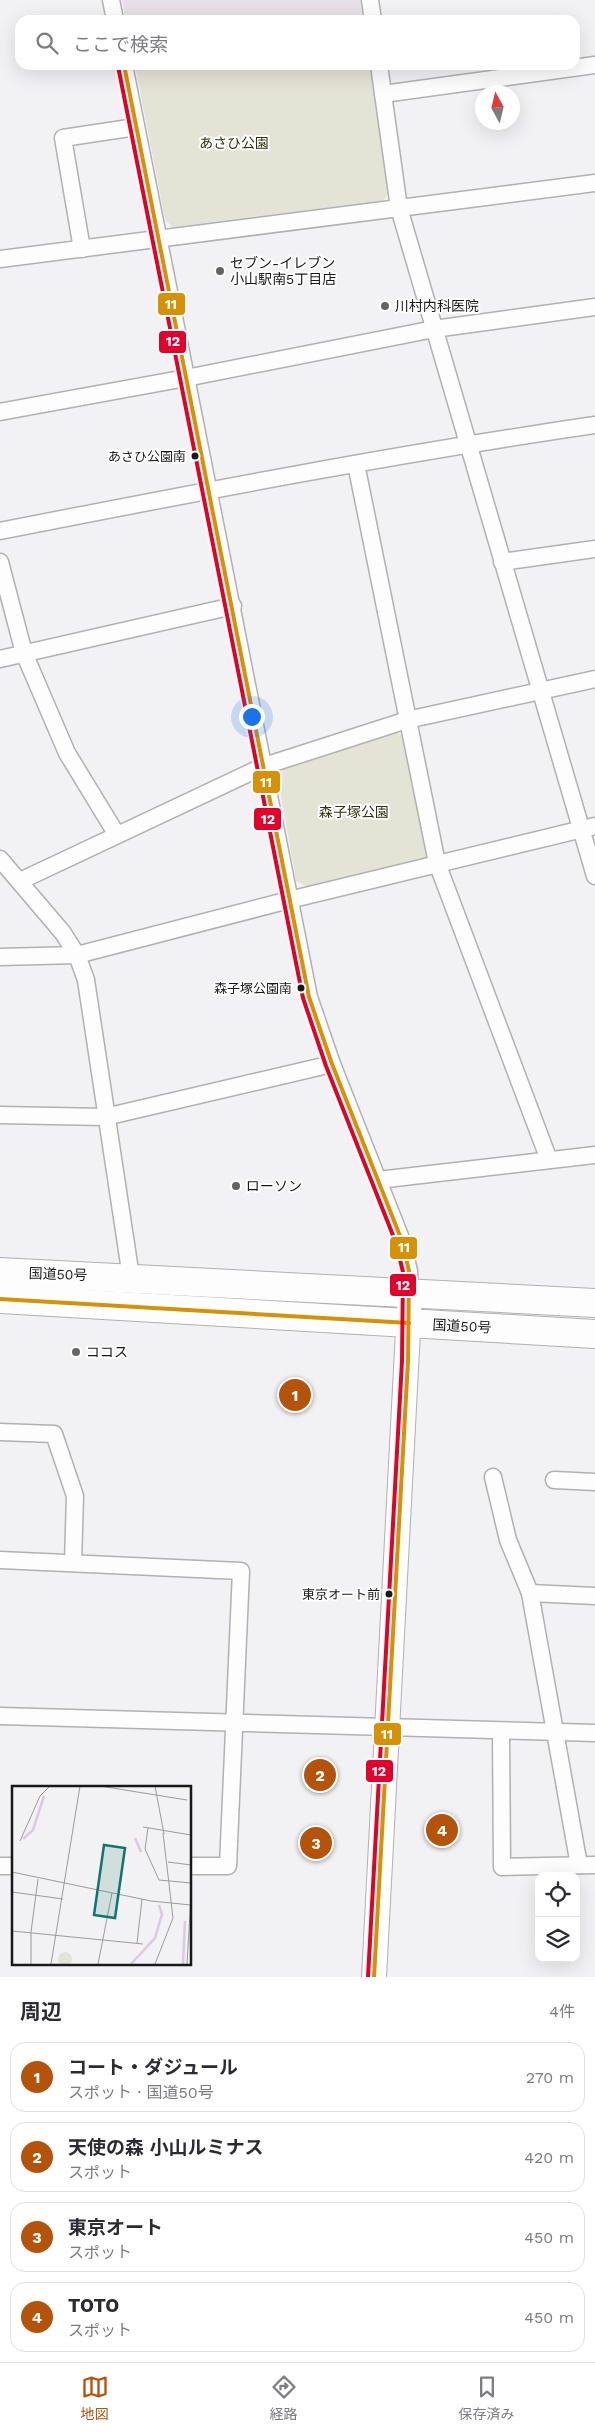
<!DOCTYPE html>
<html lang="ja">
<meta charset="utf-8">
<style>
body{margin:0;font-family:"Work Sans","Noto Sans JP",sans-serif;background:#f2f2f3;color:#2b2b33}
.controls{position:absolute;right:15px;bottom:15px;display:grid;overflow:hidden;border-radius:10px;box-shadow:0 5px 20px #0002}
.controls button{width:45px;height:45px;display:grid;place-items:center;padding:0;border:0;border-bottom:1px solid #e1e1e2;background:#fff;color:#2b2b33;font:25px sans-serif}
.compass{position:absolute;left:475px;top:85px;width:45px;height:45px;border-radius:50%;background:#fff;box-shadow:0 5px 20px #0002;rotate:352deg}
.you{position:absolute;left:251px;top:716px;width:18px;height:18px;margin:-12px;border:4px solid #fff;border-radius:50%;background:#1a73e8;box-shadow:0 0 0 8px #1a73e833}
.badge{display:grid;place-items:center;width:32px;height:32px;border-radius:50%;background:#b45309;color:#fff;font-size:16px;font-weight:700}
.pin{position:absolute;translate:-50% -50%;border:2px solid #fff;box-shadow:0 1px 5px #0006}
.list{margin:0;padding:0;list-style:none}
h2{display:flex;justify-content:space-between;align-items:center;height:65px;margin:0;padding:0 20px;font-size:21px}
h2 small{font-size:16px;font-weight:400;color:#7c7c81}
.list li{display:grid;grid-template-columns:32px 1fr auto;gap:15px;align-items:center;box-sizing:border-box;height:70px;margin:0 10px 10px;padding:0 10px;border:1px solid #e1e1e2;border-radius:15px}
.list b{display:block;font-size:19px;white-space:nowrap}
.list p{margin:0;font-size:16px;white-space:nowrap;color:#7c7c81}
.list em{font-size:16px;font-style:normal;color:#7c7c81}
.icon{flex:none;width:28px;height:28px;fill:none;stroke:currentColor;stroke-width:2;stroke-linecap:round;stroke-linejoin:round}
.map{position:relative;flex:none;width:595px;height:1977px;overflow:hidden}
.search{position:absolute;background:#fff;box-shadow:0 5px 20px #0002;left:15px;right:15px;top:15px;height:55px;display:flex;align-items:center;gap:12px;box-sizing:border-box;padding:0 18px;border-radius:15px;color:#7c7c81;font-size:19px}
.sheet{height:385px;background:#fff}
nav{display:flex;justify-content:space-around;align-items:center;box-sizing:border-box;height:70px;border-top:1px solid #e1e1e2;background:#fff;font-size:14px;color:#7c7c81}
nav a{display:grid;justify-items:center;gap:2px}
nav .on{color:#b45309}
.map>svg:first-child{display:block}
.built{fill:#e5e1e7}
.park{fill:#e3e3d6}
.lines{fill:none;stroke-linecap:round;stroke-linejoin:round}
.street-casing{stroke:#b1b0b2;stroke-width:19}
.secondary-casing{stroke:#b1b0b2;stroke-width:26}
.highway-casing{stroke:#b1b0b2;stroke-width:30}
.street{stroke:#fdfdfd;stroke-width:16}
.secondary{stroke:#fdfdfd;stroke-width:24}
.highway{stroke:#fdfdfd;stroke-width:28}
.bus-1-casing{stroke:#fff;stroke-width:8}
.bus-2-casing{stroke:#fff;stroke-width:8}
.bus-1{stroke:#d69104;stroke-width:4}
.bus-2{stroke:#e4002b;stroke-width:4}
.poi-dot{fill:#656465;stroke:#fff;stroke-width:2}
.bus-dot{fill:#191819;stroke:#fff;stroke-width:2}
.labels{text-anchor:middle;stroke-width:4;stroke-linejoin:round;paint-order:stroke}
.bus-label{font-size:13px;fill:#191819;stroke:#fff;text-anchor:end}
.park-label{font-size:14px;fill:#31320a;stroke:#fff}
.poi-label{font-size:14px;fill:#191819;stroke:#fff;text-anchor:start}
.street-label{font-size:14px;fill:#191819;stroke:#fff}
.inset-river{fill:none;stroke:#d9ccdf;stroke-width:2.5}
.inset-road{fill:none;stroke:#9b9a9c;stroke-width:1}
.view{fill:#0f766e;fill-opacity:0.15;stroke:#0f766e;stroke-width:2.5}
.inset-edge{fill:none;stroke:#191819;stroke-width:2.5}
.line-badge{stroke:#fff;stroke-width:2}
.badge-label{font-size:14px;text-anchor:middle;font-weight:bold;fill:#fff}
</style>
<div class="map">
<svg width="595" height="1977" viewBox="0 0 595 1977">
<rect width="100%" height="100%" fill="#f2f1f3"/>
<path class="built" d="M 122,0 L 360,0 L 363,20 L 126,20 Z"/>
<g class="park">
<path d="M 135,65 L 372,65 L 389,192 L 382,202 L 174,229 L 165,219 Z"/>
<path d="M 397,733 L 403,736 L 429,853 L 425,859 L 308,887 L 296,881 L 278,779 L 284,768 Z"/>
</g>
<g class="lines">
<defs>
<g id="street">
<path d="M 111,0 L 115,20"/>
<path d="M 370,0 L 373,20"/>
<path d="M 124,65 L 309,997 L 332,1064 L 402,1241 L 409,1271 L 410,1293"/>
<path d="M 379,65 L 399,208 L 595,876"/>
<path d="M 383,94 L 595,65"/>
<path d="M 82,249 L 63,138 L 136,127"/>
<path d="M 0,259 L 595,183"/>
<path d="M 0,412 L 186,378 L 434,329 L 595,307"/>
<path d="M 356,464 L 437,863 L 549,1160"/>
<path d="M 0,531 C 198,492 396,454 595,425"/>
<path d="M 0,562 L 24,653 L 67,753 L 117,835"/>
<path d="M 502,562 L 595,549"/>
<path d="M 0,659 L 233,606"/>
<path d="M 0,859 L 63,933 L 77,955 L 86,980 L 131,1277"/>
<path d="M 20,881 L 264,766 L 407,720 L 595,679"/>
<path d="M 0,957 L 77,955 L 289,900 L 595,826"/>
<path d="M 0,1115 L 105,1117 L 332,1064"/>
<path d="M 378,1180 L 595,1155"/>
<path d="M 0,1432 L 54,1434 L 75,1496 L 73,1563"/>
<path d="M 493,1477 L 508,1540 L 530,1593 L 579,1865"/>
<path d="M 554,1480 L 595,1482"/>
<path d="M 0,1560 L 241,1571 L 228,1866 L 190,1866"/>
<path d="M 530,1593 L 595,1596"/>
<path d="M 0,1716 L 595,1733"/>
<path d="M 501,1731 L 502,1867 L 595,1865"/>
<path d="M 0,1866 L 14,1866"/>
</g>
<path id="secondary" d="M 374,1977 L 410,1293"/>
<g id="highway">
<path d="M 0,1272 L 595,1303"/>
<path d="M 0,1299 L 595,1334"/>
</g>
</defs>
<use href="#street" class="street-casing"/>
<use href="#secondary" class="secondary-casing"/>
<use href="#highway" class="highway-casing"/>
<use href="#street" class="street"/>
<use href="#secondary" class="secondary"/>
<use href="#highway" class="highway"/>
<defs>
<g id="bus-1">
<path d="M 124,65 L 309,997 L 332,1064 L 402,1241 L 409,1271 L 408,1361 L 374,1977"/>
<path d="M 0,1299 L 409,1323"/>
</g>
<path id="bus-2" d="M 118,66 L 303,998 L 326,1066 L 396,1243 L 403,1272 L 402,1361 L 368,1977"/>
</defs>
<use href="#bus-1" class="bus-1-casing"/>
<use href="#bus-2" class="bus-2-casing"/>
<use href="#bus-1" class="bus-1"/>
<use href="#bus-2" class="bus-2"/>
</g>
<g class="poi-dot">
<circle cx="220" cy="271" r="5"/>
<circle cx="385" cy="306" r="5"/>
<circle cx="236" cy="1186" r="5"/>
<circle cx="76" cy="1352" r="5"/>
</g>
<g class="bus-dot">
<circle cx="195" cy="456" r="4.5"/>
<circle cx="301" cy="988" r="4.5"/>
<circle cx="389" cy="1594" r="4.5"/>
</g>
<g class="labels">
<g class="bus-label">
<text x="186" y="461">あさひ公園南</text>
<text x="292" y="993">森子塚公園南</text>
<text x="380" y="1599">東京オート前</text>
</g>
<g class="park-label">
<text x="234" y="148">あさひ公園</text>
<text x="354" y="817">森子塚公園</text>
</g>
<g class="poi-label">
<text x="230" y="268">セブン-イレブン<tspan x="230" dy="16">小山駅南5丁目店</tspan></text>
<text x="395" y="311">川村内科医院</text>
<text x="246" y="1191">ローソン</text>
<text x="86" y="1357">ココス</text>
</g>
<g class="street-label">
<text transform="translate(58 1274) rotate(2)" y="5">国道50号</text>
<text transform="translate(462 1326) rotate(3)" y="5">国道50号</text>
</g>
</g>
<g transform="translate(12 1786)">
<rect width="179" height="179" fill="#f2f1f3"/>
<path d="M46 173a7 7 0 1 1 14 0a7 7 0 1 1-14 0Z" fill="#e3e3d6"/>
<path class="inset-river" d="M 123,52 L 129,66M 11,53 L 21,44 L 32,10M 119,178 L 143,152 L 150,128 L 147,119M 171,178 L 173,135"/>
<path class="inset-road" d="M 88,0 L 175,14M 143,0 L 152,48M 131,41 L 179,49M 136,42 L 133,63 L 147,94 L 179,97M 8,55 L 28,10 L 38,0M 156,76 L 179,79M 0,86 L 139,115 L 179,119M 0,106 L 51,113M 0,145 L 131,158M 125,157 L 130,113M 19,178 L 19,146 L 26,93M 39,178 L 68,0M 86,178 L 100,107M 143,178 L 161,132 L 151,47M 175,178 L 179,110"/>
<path class="view" d="M 92,59 L 113,62 L 103,132 L 82,129 Z"/>
<rect width="179" height="179" class="inset-edge"/>
</g>
<g class="line-badge">
<rect x="157" y="292" width="29" height="24" rx="5" fill="#d69104"/>
<rect x="158" y="330" width="29" height="24" rx="5" fill="#e4002b"/>
<rect x="252" y="770" width="29" height="24" rx="5" fill="#d69104"/>
<rect x="253" y="807" width="29" height="24" rx="5" fill="#e4002b"/>
<rect x="389" y="1236" width="29" height="24" rx="5" fill="#d69104"/>
<rect x="389" y="1273" width="28" height="24" rx="5" fill="#e4002b"/>
<rect x="373" y="1722" width="29" height="24" rx="5" fill="#d69104"/>
<rect x="365" y="1759" width="29" height="24" rx="5" fill="#e4002b"/>
</g>
<g class="badge-label">
<text x="171" y="309">11</text>
<text x="173" y="346">12</text>
<text x="266" y="787">11</text>
<text x="268" y="824">12</text>
<text x="404" y="1252">11</text>
<text x="403" y="1290">12</text>
<text x="387" y="1739">11</text>
<text x="379" y="1776">12</text>
</g>
</svg>
<div class="controls">
<button><svg class="icon" aria-label="locate" viewBox="0 0 24 24"><circle cx="12" cy="12" r="6"/><path d="M12 2v4M12 18v4M2 12h4M18 12h4"/></svg></button>
<button><svg class="icon" aria-label="layers" viewBox="0 0 24 24"><path d="M12 4l9 5-9 5-9-5zM3 14l9 5 9-5"/></svg></button>
</div>
<svg class="compass" viewBox="-18 -18 36 36"><path d="M0-13l5 13h-10z" fill="#e53935"/><path d="M0 13l5-13h-10z" fill="#7c7c81"/></svg>
<div class="you"></div>
<div class="pin badge" style="left:295px;top:1395px">1</div>
<div class="pin badge" style="left:320px;top:1775px">2</div>
<div class="pin badge" style="left:316px;top:1843px">3</div>
<div class="pin badge" style="left:442px;top:1830px">4</div>
<div class="search"><svg class="icon" aria-label="search" viewBox="0 0 24 24"><circle cx="10" cy="10" r="6"/><path d="M15 15l6 6"/></svg>ここで検索</div>
</div>
<section class="sheet">
<h2>周辺<small>4件</small></h2>
<ul class="list">
<li><span class="badge">1</span><div><b>コート・ダジュール</b><p>スポット · 国道50号</p></div><em>270 m</em></li>
<li><span class="badge">2</span><div><b>天使の森 小山ルミナス</b><p>スポット</p></div><em>420 m</em></li>
<li><span class="badge">3</span><div><b>東京オート</b><p>スポット</p></div><em>450 m</em></li>
<li><span class="badge">4</span><div><b>TOTO</b><p>スポット</p></div><em>450 m</em></li>
</ul>
</section>
<nav>
<a class="on"><svg class="icon" aria-label="map" viewBox="0 0 24 24"><path d="M3 6l6-2 6 2 6-2v14l-6 2-6-2-6 2zM9 4v14M15 6v14"/></svg>地図</a>
<a><svg class="icon" aria-label="directions" viewBox="0 0 24 24"><path d="M12 3l9 9-9 9-9-9zM9 14v-3h6M13 9l2 2-2 2"/></svg>経路</a>
<a><svg class="icon" aria-label="saved" viewBox="0 0 24 24"><path d="M7 4h10v16l-5-4-5 4z"/></svg>保存済み</a>
</nav>
